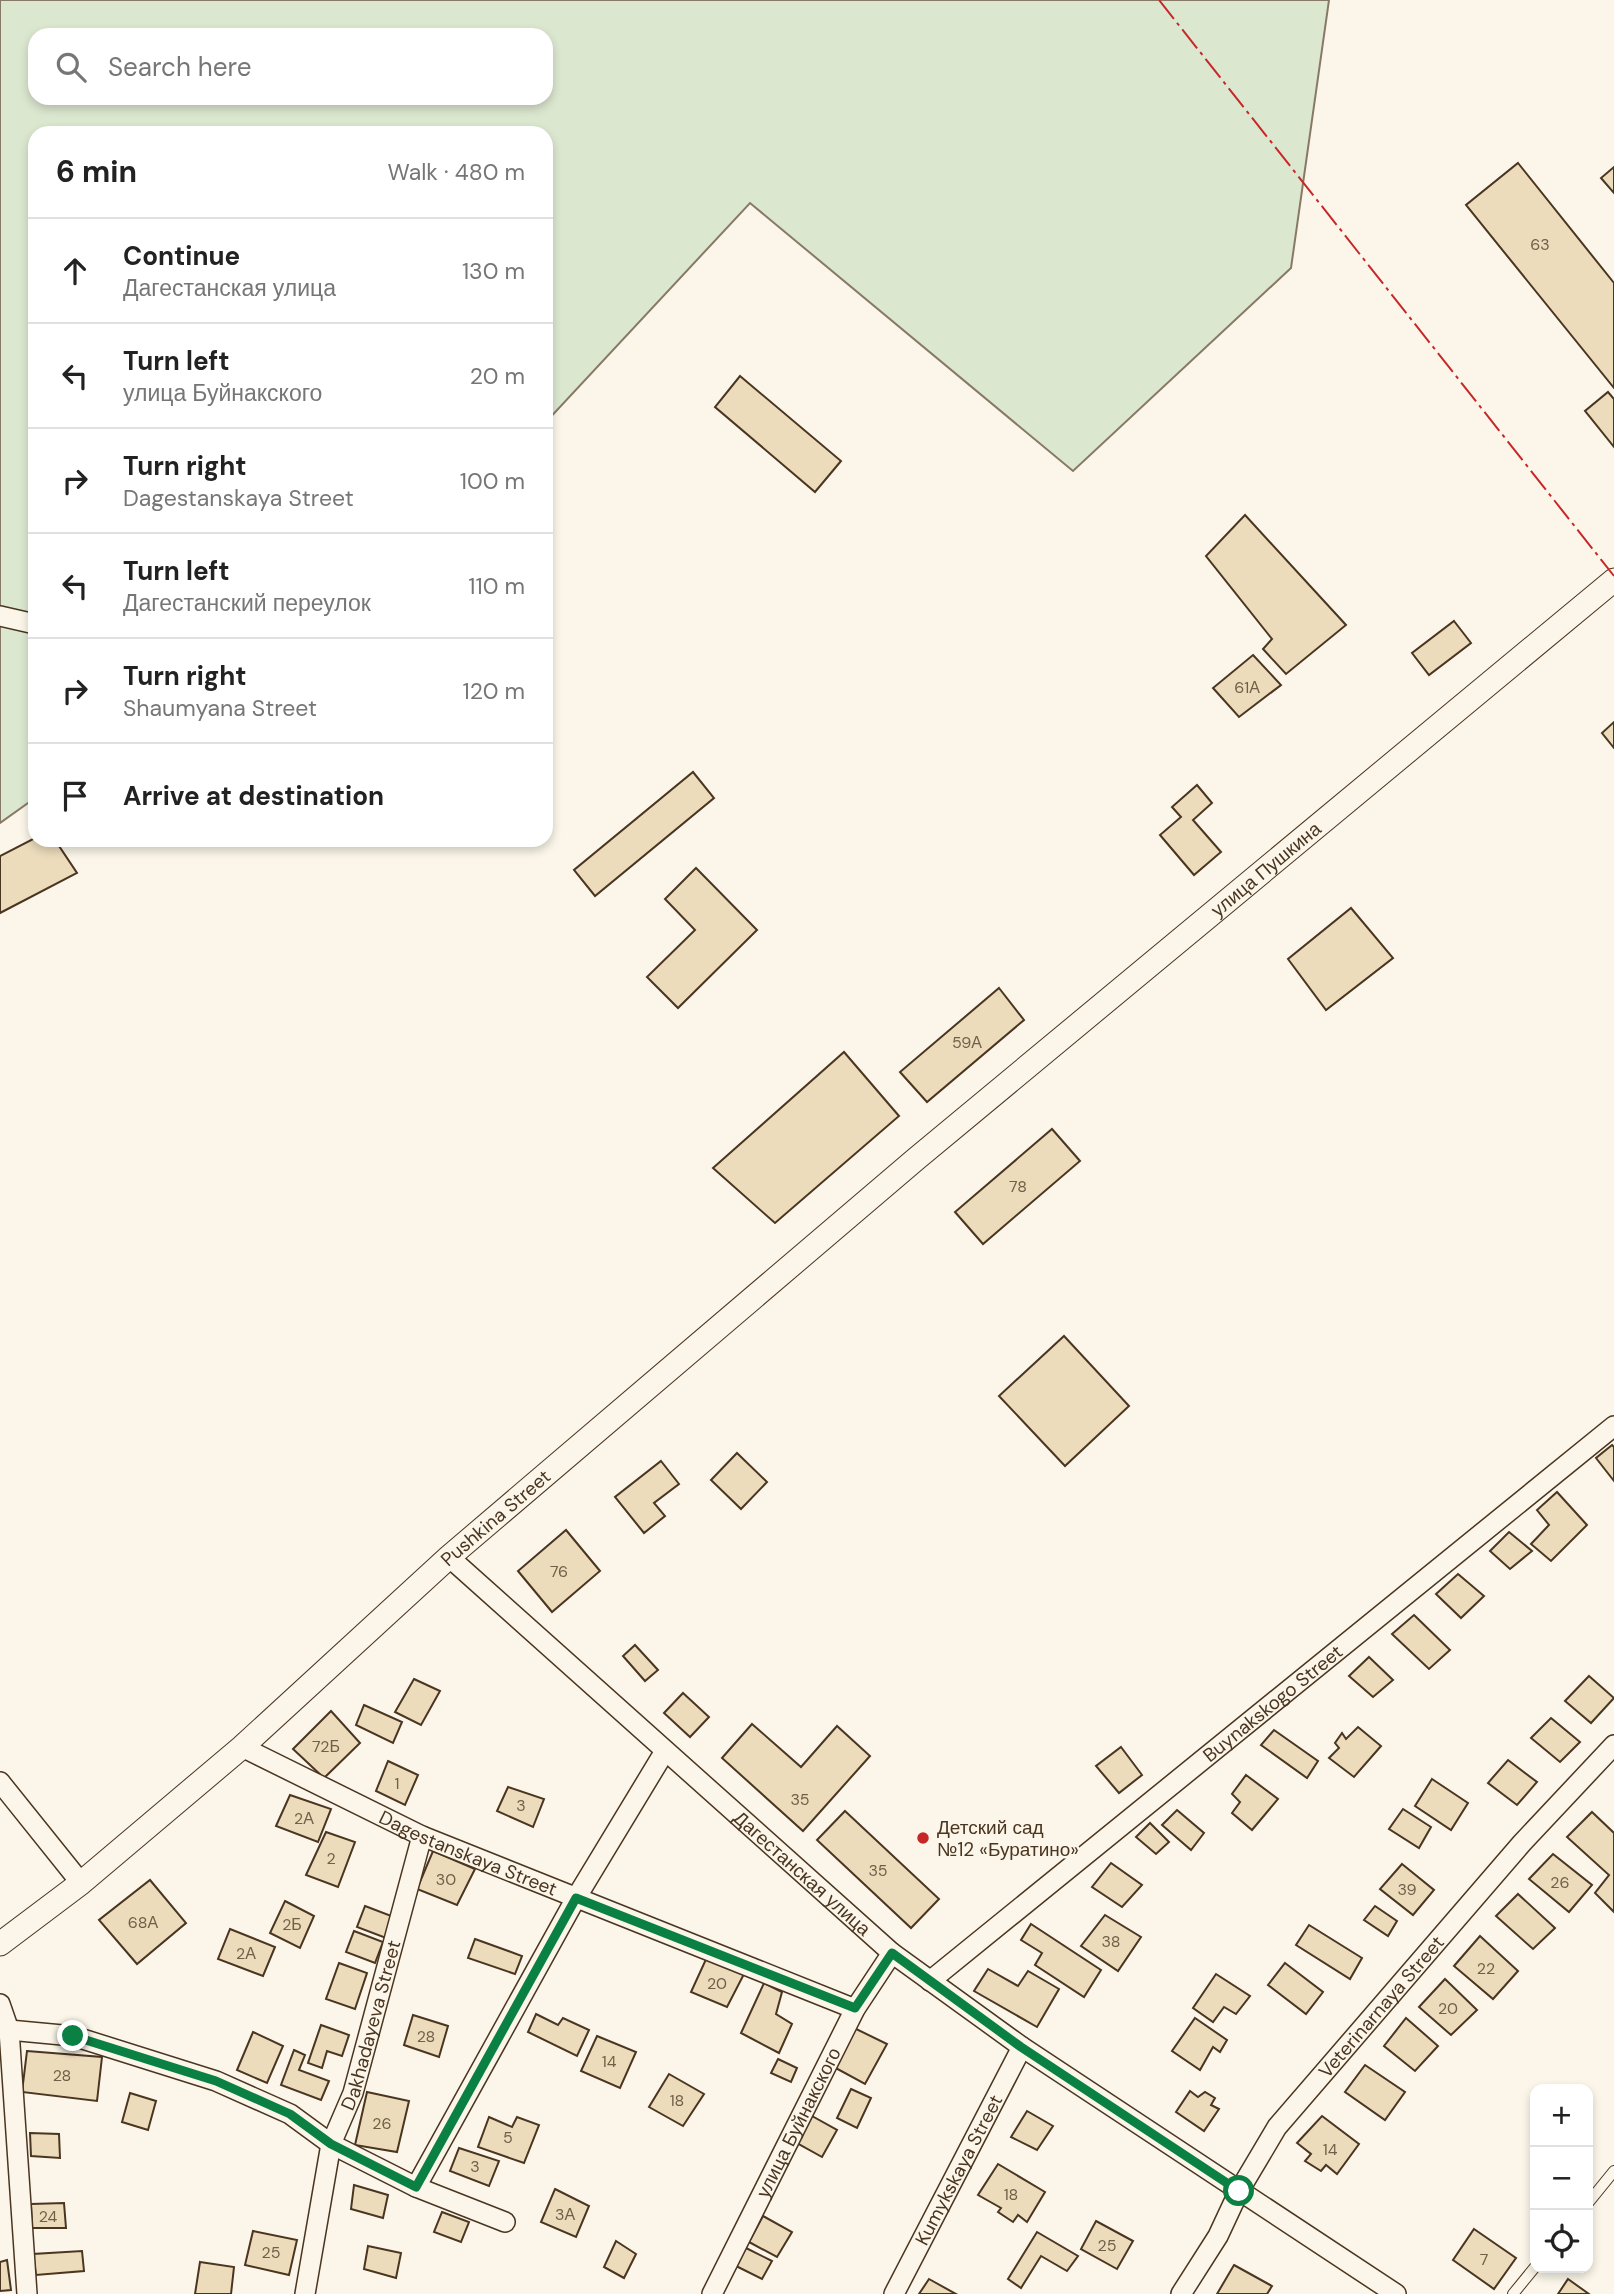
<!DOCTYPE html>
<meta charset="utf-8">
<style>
body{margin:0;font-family:"DM Sans",sans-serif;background:#f2f2f2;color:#222}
.controls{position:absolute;right:21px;bottom:21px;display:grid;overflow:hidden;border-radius:14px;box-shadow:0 4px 10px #0003}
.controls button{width:63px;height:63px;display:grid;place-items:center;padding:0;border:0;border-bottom:2px solid #e0e0e0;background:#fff;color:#222;font:35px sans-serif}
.stop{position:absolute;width:21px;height:21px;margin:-16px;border:5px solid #0b8043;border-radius:50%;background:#fff}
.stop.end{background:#0b8043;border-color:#fff;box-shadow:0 2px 7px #0008}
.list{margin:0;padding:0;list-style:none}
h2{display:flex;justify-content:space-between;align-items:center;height:91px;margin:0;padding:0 28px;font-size:30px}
h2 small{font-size:23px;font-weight:400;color:#767676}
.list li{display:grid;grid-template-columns:46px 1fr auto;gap:21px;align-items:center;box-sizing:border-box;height:105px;padding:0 28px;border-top:2px solid #e0e0e0}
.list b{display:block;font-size:26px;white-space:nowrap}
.list p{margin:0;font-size:23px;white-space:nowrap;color:#767676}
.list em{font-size:23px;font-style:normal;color:#767676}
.icon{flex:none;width:38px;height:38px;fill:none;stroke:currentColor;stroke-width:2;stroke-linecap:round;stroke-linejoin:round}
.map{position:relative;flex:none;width:1614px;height:2294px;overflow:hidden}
.search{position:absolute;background:#fff;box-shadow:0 4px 10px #0003;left:28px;top:28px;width:525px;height:77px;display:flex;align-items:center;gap:18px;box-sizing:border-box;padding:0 24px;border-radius:21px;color:#767676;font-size:26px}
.panel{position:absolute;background:#fff;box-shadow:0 4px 10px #0003;left:28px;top:126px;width:525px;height:721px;border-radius:21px}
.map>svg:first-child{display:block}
.green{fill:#dce7d0;stroke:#887966;stroke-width:2;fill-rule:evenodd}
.building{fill:#ecdcbc;stroke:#4a3520;stroke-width:2}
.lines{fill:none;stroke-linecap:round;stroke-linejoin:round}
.service-casing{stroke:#4a3520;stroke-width:12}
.minor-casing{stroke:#4a3520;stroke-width:22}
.tertiary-casing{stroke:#4a3520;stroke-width:25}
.service{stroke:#fbf6e9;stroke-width:10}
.minor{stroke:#fbf6e9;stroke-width:19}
.tertiary{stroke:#fbf6e9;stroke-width:23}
.power{stroke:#c62828;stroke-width:2;stroke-dasharray:24 5 3.5 5;stroke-linecap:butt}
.route{stroke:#0b8043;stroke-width:9}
.poi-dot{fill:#c62828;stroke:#fbf6e9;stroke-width:2.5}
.labels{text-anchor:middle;stroke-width:5;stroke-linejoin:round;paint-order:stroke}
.number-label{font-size:16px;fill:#725f47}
.street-label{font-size:19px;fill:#4a3520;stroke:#fbf6e9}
.poi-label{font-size:19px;fill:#4a3520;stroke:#fbf6e9;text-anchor:start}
</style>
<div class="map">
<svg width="1614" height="2294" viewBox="0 0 1614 2294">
<rect width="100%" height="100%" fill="#fbf6e9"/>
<path class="green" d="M 0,0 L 1329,0 L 1291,268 L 1073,471 L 750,203 L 546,422 L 546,133 L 35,133 L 35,798 L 0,823 ZM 35,35 L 546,35 L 546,98 L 35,98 Z"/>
<g class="building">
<path d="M 1518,163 L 1614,283 L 1614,388 L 1466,205 Z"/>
<path d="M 1614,167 L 1614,193 L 1601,178 Z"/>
<path d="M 740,376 L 841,461 L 815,492 L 715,407 Z"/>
<path d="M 1608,392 L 1614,399 L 1614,447 L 1585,411 Z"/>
<path d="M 1245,515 L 1346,625 L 1286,674 L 1263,649 L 1272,639 L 1206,556 Z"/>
<path d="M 1454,621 L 1471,643 L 1429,675 L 1412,653 Z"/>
<path d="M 1253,655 L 1281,685 L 1239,717 L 1213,688 Z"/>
<path d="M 1614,722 L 1614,748 L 1602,733 Z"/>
<path d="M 693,772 L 714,798 L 595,896 L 574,870 Z"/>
<path d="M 1197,785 L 1212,803 L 1193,820 L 1221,852 L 1194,875 L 1160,835 L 1181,817 L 1172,807 Z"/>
<path d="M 35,838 L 55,840 L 77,873 L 0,913 L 0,856 Z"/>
<path d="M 696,868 L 757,930 L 678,1008 L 647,977 L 695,930 L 665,899 Z"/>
<path d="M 1351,908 L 1393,958 L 1326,1010 L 1288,959 Z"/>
<path d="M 999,988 L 1024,1020 L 927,1102 L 900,1072 Z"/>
<path d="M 844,1052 L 899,1116 L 775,1223 L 713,1168 Z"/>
<path d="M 1052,1129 L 1080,1161 L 983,1244 L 955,1212 Z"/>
<path d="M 1064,1336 L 1129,1406 L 1065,1466 L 999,1396 Z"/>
<path d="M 1612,1445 L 1614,1447 L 1614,1481 L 1596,1458 Z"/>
<path d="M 737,1453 L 767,1482 L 741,1509 L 711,1480 Z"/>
<path d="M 661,1461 L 679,1484 L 654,1503 L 665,1516 L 644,1533 L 615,1497 Z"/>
<path d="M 1557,1492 L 1587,1525 L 1551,1561 L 1531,1544 L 1549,1525 L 1537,1510 Z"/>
<path d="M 566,1530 L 600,1571 L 552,1612 L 518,1571 Z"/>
<path d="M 1509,1532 L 1532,1551 L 1510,1569 L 1490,1551 Z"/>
<path d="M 1458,1574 L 1484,1596 L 1461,1618 L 1436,1594 Z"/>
<path d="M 1414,1615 L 1450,1650 L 1429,1669 L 1392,1634 Z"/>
<path d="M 635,1645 L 658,1670 L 645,1681 L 623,1656 Z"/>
<path d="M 1369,1657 L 1393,1680 L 1373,1697 L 1349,1676 Z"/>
<path d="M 1589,1676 L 1614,1698 L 1591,1723 L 1565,1701 Z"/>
<path d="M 414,1679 L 440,1691 L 421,1725 L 395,1712 Z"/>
<path d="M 683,1693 L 709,1717 L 690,1737 L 664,1713 Z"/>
<path d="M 364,1705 L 402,1722 L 393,1743 L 356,1725 Z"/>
<path d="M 331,1711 L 360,1743 L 324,1778 L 293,1749 Z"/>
<path d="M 1551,1718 L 1580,1742 L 1560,1762 L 1531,1738 Z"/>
<path d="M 752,1724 L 801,1767 L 837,1726 L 870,1756 L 803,1831 L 722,1758 Z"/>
<path d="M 1358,1727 L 1381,1746 L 1354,1777 L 1329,1758 L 1339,1748 L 1335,1743 L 1342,1733 L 1346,1739 Z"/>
<path d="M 1274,1730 L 1318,1761 L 1307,1778 L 1261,1745 Z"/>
<path d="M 1121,1747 L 1142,1775 L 1119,1793 L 1096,1766 Z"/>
<path d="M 1508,1760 L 1537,1782 L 1517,1805 L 1488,1783 Z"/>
<path d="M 388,1761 L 418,1775 L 405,1805 L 376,1791 Z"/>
<path d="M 1246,1775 L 1278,1799 L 1252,1830 L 1232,1813 L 1240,1802 L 1232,1794 Z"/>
<path d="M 1432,1779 L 1468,1803 L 1451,1830 L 1415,1806 Z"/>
<path d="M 508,1787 L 544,1799 L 533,1827 L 497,1811 Z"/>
<path d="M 290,1795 L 331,1809 L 318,1842 L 276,1826 Z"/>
<path d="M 1403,1809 L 1431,1827 L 1419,1848 L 1389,1829 Z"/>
<path d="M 1177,1810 L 1204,1833 L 1191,1850 L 1162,1825 Z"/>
<path d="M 845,1811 L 939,1899 L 911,1928 L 817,1840 Z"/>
<path d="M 1592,1812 L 1614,1833 L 1614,1912 L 1595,1893 L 1609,1875 L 1567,1837 Z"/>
<path d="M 1150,1823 L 1169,1842 L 1156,1854 L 1136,1837 Z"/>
<path d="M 326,1832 L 355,1842 L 338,1887 L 306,1875 Z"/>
<path d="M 433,1851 L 475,1869 L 457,1905 L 417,1889 Z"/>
<path d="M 1553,1854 L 1592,1885 L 1569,1912 L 1529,1879 Z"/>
<path d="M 1111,1863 L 1142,1885 L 1122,1907 L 1092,1887 Z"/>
<path d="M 1402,1864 L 1434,1890 L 1413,1915 L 1380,1889 Z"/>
<path d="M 150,1880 L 186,1923 L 137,1964 L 99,1920 Z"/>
<path d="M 1518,1894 L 1555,1928 L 1533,1949 L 1496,1916 Z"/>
<path d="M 285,1901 L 314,1916 L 300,1948 L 270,1933 Z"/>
<path d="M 365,1906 L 394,1917 L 386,1938 L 357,1927 Z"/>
<path d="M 1375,1906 L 1397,1921 L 1388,1936 L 1364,1920 Z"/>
<path d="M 1105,1915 L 1141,1937 L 1118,1971 L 1081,1946 Z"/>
<path d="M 1031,1924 L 1101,1970 L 1084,1997 L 1035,1965 L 1042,1953 L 1021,1940 Z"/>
<path d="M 1309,1925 L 1362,1958 L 1350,1979 L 1296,1945 Z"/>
<path d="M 230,1929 L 275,1947 L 263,1976 L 218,1959 Z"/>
<path d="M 354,1931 L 383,1942 L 375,1963 L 346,1952 Z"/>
<path d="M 1480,1936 L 1518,1971 L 1493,1999 L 1454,1966 Z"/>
<path d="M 475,1939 L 522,1956 L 515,1974 L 468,1958 Z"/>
<path d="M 707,1957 L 744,1974 L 727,2007 L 691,1992 Z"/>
<path d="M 339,1963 L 367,1973 L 355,2009 L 326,1999 Z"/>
<path d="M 1285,1963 L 1323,1992 L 1306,2014 L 1268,1985 Z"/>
<path d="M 988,1969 L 1018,1986 L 1028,1971 L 1059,1989 L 1037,2027 L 974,1991 Z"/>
<path d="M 1216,1974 L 1250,1996 L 1236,2014 L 1224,2007 L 1213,2022 L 1193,2008 Z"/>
<path d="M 1445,1979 L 1477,2010 L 1451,2035 L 1419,2007 Z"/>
<path d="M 764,1983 L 782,1992 L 776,2014 L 792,2024 L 779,2053 L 741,2033 Z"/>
<path d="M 536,2014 L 558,2025 L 563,2018 L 589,2030 L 577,2056 L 528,2032 Z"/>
<path d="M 413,2015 L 448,2026 L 439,2057 L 404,2045 Z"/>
<path d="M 1195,2018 L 1227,2040 L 1220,2052 L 1213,2047 L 1200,2070 L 1172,2051 Z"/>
<path d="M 1406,2018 L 1438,2046 L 1415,2071 L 1384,2046 Z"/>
<path d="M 321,2025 L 349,2035 L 342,2056 L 327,2051 L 322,2068 L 308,2063 Z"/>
<path d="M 852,2027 L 887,2044 L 865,2084 L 832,2066 Z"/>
<path d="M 253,2032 L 283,2046 L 267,2083 L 237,2070 Z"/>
<path d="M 597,2036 L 636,2052 L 620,2088 L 581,2071 Z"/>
<path d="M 294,2050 L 305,2055 L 299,2070 L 329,2081 L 321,2100 L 281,2085 Z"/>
<path d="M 27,2051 L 102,2057 L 97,2101 L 22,2092 Z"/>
<path d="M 778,2059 L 797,2068 L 791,2082 L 771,2073 Z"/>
<path d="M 1365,2065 L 1405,2092 L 1385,2120 L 1345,2092 Z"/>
<path d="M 669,2074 L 704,2094 L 683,2126 L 649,2107 Z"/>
<path d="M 851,2089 L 871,2098 L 857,2128 L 837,2118 Z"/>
<path d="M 1190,2091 L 1198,2097 L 1205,2092 L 1215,2098 L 1211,2105 L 1219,2109 L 1204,2131 L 1176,2112 Z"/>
<path d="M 367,2092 L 409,2101 L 397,2152 L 355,2145 Z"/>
<path d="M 130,2093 L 156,2101 L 148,2130 L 122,2122 Z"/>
<path d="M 1027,2111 L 1053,2126 L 1037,2150 L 1011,2137 Z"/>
<path d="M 812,2116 L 837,2130 L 822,2157 L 797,2143 Z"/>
<path d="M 1322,2116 L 1359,2144 L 1337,2174 L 1326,2165 L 1321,2171 L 1305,2161 L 1311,2154 L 1297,2143 Z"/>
<path d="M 489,2117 L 512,2127 L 517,2117 L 539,2125 L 524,2163 L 478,2147 Z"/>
<path d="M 30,2133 L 59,2134 L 60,2158 L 31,2156 Z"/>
<path d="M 459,2148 L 499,2161 L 489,2186 L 450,2171 Z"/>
<path d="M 998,2164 L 1045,2192 L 1027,2222 L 1018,2215 L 1013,2222 L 998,2212 L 1001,2208 L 978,2195 Z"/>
<path d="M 354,2185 L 388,2195 L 383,2218 L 351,2209 Z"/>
<path d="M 555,2189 L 589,2206 L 576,2237 L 541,2222 Z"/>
<path d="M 64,2203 L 66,2228 L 32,2228 L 31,2204 Z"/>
<path d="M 442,2212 L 469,2222 L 461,2242 L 434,2232 Z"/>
<path d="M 763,2216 L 792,2232 L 777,2257 L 749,2242 Z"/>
<path d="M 1096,2221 L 1133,2241 L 1117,2269 L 1081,2249 Z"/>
<path d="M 1474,2229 L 1516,2258 L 1494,2289 L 1453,2260 Z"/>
<path d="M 253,2231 L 297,2240 L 289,2275 L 245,2265 Z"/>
<path d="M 1037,2232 L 1078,2256 L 1067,2271 L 1041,2256 L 1021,2288 L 1008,2279 Z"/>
<path d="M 616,2241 L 636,2254 L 624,2278 L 604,2267 Z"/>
<path d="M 368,2246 L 401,2253 L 396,2278 L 364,2269 Z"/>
<path d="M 746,2248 L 772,2261 L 762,2279 L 736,2266 Z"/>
<path d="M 82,2251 L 84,2271 L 36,2275 L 33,2254 Z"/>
<path d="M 7,2260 L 11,2290 L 0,2291 L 0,2262 Z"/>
<path d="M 200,2262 L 234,2267 L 231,2294 L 195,2294 Z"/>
<path d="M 1234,2265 L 1272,2286 L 1267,2294 L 1217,2294 Z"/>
<path d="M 929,2279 L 956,2294 L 919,2294 Z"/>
<path d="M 1568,2279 L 1589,2294 L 1558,2294 Z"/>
</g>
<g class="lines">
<defs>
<g id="service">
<path d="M 1588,2203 L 1614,2171"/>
<path d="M 1513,2294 L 1535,2267"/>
</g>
<g id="minor">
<path d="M 0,616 L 35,624"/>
<path id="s1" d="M 449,1557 L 892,1953 L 1022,2047 L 1396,2294"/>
<path id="s2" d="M 242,1747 L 422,1836 L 855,2009"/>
<path d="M 0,1782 L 81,1883"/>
<path id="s3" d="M 930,1981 L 1614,1426"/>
<path d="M 0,2004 L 9,2030 L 27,2294"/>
<path d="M 9,2030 L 73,2036 L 216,2081 L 290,2114 L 331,2144 L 416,2187 L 505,2222"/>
<path d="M 416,2187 L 576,1898 L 665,1751"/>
<path id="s4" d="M 305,2294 L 331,2144 L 353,2093 L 422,1836"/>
<path id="s5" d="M 712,2294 L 855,2009 L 892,1953"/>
<path id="s6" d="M 894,2294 L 1022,2047"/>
<path id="s7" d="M 1181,2294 L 1218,2236 L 1239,2191 L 1277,2127 L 1522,1843 L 1614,1745"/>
</g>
<g id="tertiary">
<path id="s8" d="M 0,1944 L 81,1883 L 242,1747 L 449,1557 L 916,1159 L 1614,580"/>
</g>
</defs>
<use href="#service" class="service-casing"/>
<use href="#minor" class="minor-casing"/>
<use href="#tertiary" class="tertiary-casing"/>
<use href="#service" class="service"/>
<use href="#minor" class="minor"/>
<use href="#tertiary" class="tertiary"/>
<path class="power" d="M 1159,0 L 1614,576"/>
</g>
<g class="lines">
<path class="route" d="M 73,2036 L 216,2081 L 290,2114 L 331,2144 L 416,2187 L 576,1898 L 855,2008 L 892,1953 L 1021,2047 L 1239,2191"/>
</g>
<circle class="poi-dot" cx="923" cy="1838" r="7"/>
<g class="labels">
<g class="number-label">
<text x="1540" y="250">63</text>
<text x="1247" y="693">61А</text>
<text x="967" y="1048">59А</text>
<text x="1018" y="1192">78</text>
<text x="559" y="1577">76</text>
<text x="326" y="1752">72Б</text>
<text x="397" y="1789">1</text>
<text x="800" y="1805">35</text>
<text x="521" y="1811">3</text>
<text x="304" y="1824">2А</text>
<text x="331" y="1864">2</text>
<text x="878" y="1876">35</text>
<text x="446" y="1885">30</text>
<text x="1560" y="1888">26</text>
<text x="1407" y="1895">39</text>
<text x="143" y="1928">68А</text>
<text x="292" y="1930">2Б</text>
<text x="1111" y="1947">38</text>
<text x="246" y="1959">2А</text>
<text x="1486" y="1974">22</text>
<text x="717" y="1989">20</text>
<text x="1448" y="2014">20</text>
<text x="426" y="2042">28</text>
<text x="609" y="2067">14</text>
<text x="62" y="2081">28</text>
<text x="677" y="2106">18</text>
<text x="382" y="2129">26</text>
<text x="508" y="2143">5</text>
<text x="1330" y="2155">14</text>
<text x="475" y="2172">3</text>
<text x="1011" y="2200">18</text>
<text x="565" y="2220">3А</text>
<text x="48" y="2222">24</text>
<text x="1107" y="2251">25</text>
<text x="271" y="2258">25</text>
<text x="1484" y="2265">7</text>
</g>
<g class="street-label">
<text dy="7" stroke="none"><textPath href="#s8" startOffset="1661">улица Пушкина</textPath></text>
<text dy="7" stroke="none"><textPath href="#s8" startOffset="654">Pushkina Street</textPath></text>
<text dy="7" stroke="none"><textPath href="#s3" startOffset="441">Buynakskogo Street</textPath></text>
<text dy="7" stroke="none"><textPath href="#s2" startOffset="250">Dagestanskaya Street</textPath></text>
<text dy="7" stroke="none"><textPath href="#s1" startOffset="474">Дагестанская улица</textPath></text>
<text dy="7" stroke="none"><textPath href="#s7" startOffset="352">Veterinarnaya Street</textPath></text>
<text dy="7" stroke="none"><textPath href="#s4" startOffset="278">Dakhadayeva Street</textPath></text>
<text dy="7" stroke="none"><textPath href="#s5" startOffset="192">улица Буйнакского</textPath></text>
<text dy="7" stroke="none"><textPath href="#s6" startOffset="140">Kumykskaya Street</textPath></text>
</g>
<g class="poi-label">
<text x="937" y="1834">Детский сад<tspan x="937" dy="22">№12 «Буратино»</tspan></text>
</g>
</g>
</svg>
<div class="controls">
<button>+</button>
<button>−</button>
<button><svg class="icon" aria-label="locate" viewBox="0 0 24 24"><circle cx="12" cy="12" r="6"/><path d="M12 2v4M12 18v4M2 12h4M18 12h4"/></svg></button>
</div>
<div class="stop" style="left:1239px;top:2191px"></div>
<div class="stop end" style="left:73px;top:2036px"></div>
<div class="search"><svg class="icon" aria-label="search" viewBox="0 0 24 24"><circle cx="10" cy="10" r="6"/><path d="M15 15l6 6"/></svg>Search here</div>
<section class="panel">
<h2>6 min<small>Walk · 480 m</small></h2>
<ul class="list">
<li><svg class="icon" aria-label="ahead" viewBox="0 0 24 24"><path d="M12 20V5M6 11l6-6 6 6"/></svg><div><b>Continue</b><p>Дагестанская улица</p></div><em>130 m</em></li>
<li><svg class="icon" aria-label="left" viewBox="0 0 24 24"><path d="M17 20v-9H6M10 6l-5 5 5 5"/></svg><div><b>Turn left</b><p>улица Буйнакского</p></div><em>20 m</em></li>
<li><svg class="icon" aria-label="right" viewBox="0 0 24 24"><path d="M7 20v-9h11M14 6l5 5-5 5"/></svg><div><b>Turn right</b><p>Dagestanskaya Street</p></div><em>100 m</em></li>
<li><svg class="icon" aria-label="left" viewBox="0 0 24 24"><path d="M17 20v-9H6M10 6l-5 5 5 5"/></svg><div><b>Turn left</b><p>Дагестанский переулок</p></div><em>110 m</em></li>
<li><svg class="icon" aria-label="right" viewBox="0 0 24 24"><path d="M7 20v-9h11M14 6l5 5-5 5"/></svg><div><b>Turn right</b><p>Shaumyana Street</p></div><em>120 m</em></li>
<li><svg class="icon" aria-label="arrive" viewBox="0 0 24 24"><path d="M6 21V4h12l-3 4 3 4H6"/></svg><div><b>Arrive at destination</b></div></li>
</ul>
</section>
</div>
